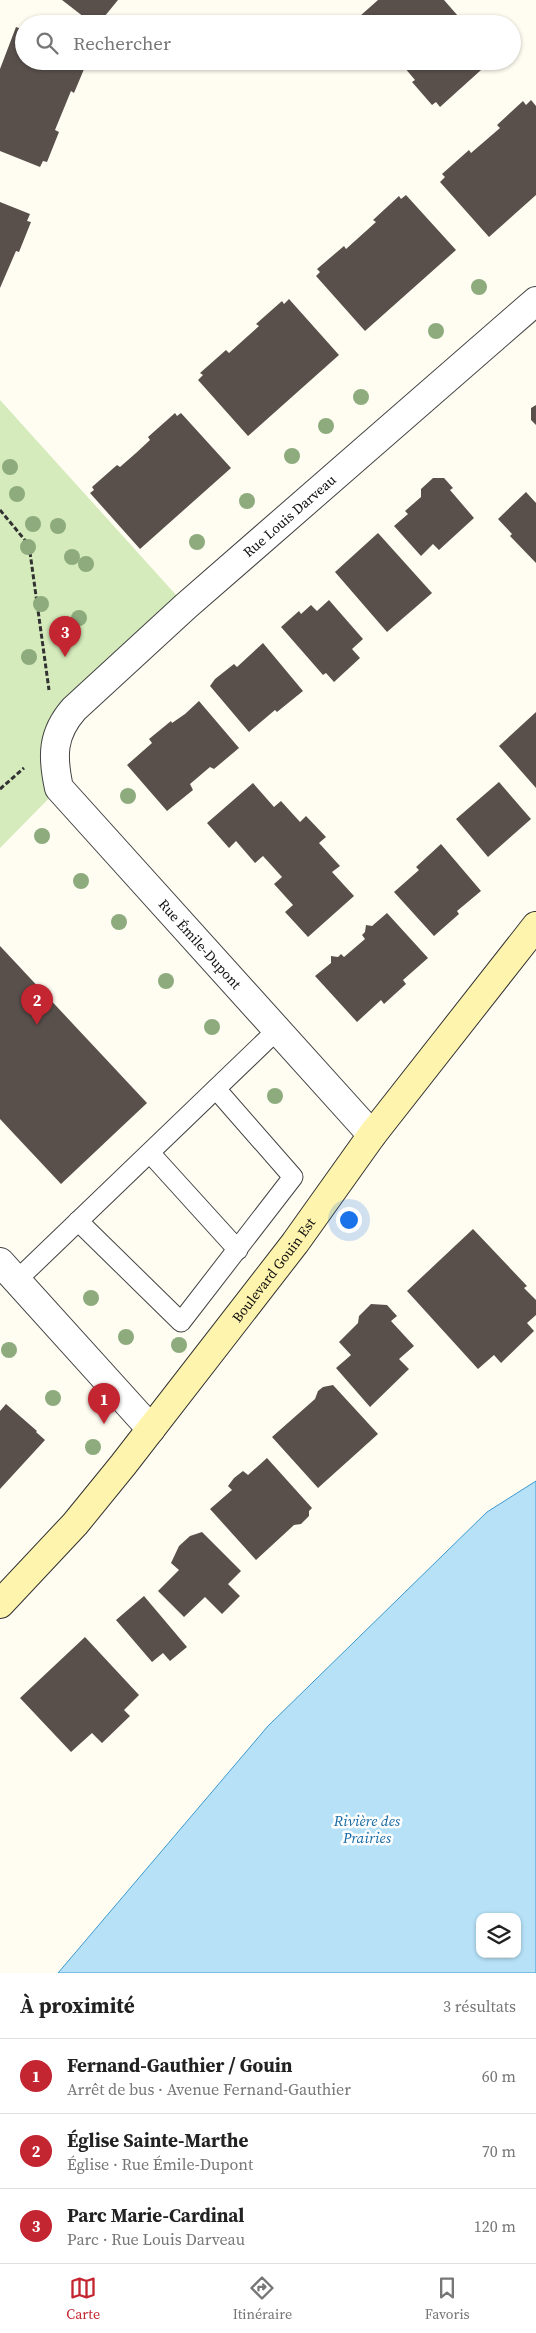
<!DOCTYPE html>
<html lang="fr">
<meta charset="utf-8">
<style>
body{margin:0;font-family:"Source Serif 4",serif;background:#f6f6f6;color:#222}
.controls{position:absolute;right:15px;bottom:15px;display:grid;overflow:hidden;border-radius:10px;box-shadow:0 1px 4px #0004}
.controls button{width:45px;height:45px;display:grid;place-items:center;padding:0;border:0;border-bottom:1px solid #e0e0e0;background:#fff;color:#222;font:25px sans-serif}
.you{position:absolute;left:348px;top:1219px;width:18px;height:18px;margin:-12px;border:4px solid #fff;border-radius:50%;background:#1a73e8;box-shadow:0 0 0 8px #1a73e833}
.badge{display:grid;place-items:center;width:32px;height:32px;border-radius:50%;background:#c32531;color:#fff;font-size:16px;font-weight:700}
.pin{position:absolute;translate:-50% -41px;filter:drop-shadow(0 1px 2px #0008)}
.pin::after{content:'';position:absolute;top:26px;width:18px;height:15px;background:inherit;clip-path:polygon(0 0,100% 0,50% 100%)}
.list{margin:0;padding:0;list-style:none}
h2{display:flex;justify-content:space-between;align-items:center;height:65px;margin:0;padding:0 20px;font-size:21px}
h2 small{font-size:16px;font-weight:400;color:#767676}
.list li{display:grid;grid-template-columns:32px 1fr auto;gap:15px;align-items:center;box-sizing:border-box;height:75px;padding:0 20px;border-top:1px solid #e0e0e0}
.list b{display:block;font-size:19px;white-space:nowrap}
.list p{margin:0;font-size:16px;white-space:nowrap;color:#767676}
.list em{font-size:16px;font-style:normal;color:#767676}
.icon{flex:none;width:28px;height:28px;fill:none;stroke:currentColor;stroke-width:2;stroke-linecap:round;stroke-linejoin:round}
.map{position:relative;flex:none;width:536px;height:1973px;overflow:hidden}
.search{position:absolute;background:#fff;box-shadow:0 1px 4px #0004;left:15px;right:15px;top:15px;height:55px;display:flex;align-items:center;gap:12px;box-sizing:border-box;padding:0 18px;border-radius:28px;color:#767676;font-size:19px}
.sheet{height:290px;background:#fff}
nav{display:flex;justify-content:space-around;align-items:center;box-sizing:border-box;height:70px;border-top:1px solid #e0e0e0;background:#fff;font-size:14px;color:#767676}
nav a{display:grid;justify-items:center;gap:2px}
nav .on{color:#c32531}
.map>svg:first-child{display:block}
.green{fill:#d5ebbb}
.water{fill:#b6e1f7;stroke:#3c99cf;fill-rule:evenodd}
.building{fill:#59504c}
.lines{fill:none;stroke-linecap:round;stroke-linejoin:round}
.lane-casing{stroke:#434343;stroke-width:21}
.street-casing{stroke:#434343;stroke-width:30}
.secondary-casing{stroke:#323232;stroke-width:30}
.path{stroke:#323232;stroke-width:3;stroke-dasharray:5 2.5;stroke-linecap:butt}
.lane{stroke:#fff;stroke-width:19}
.street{stroke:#fff;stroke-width:28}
.secondary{stroke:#fff4ad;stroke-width:28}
.tree{fill:#8dab7d}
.labels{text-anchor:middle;stroke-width:5;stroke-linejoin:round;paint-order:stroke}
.street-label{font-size:14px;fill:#101010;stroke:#fff}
.water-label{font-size:15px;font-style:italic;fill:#166aa4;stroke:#fff}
</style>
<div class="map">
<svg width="536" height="1973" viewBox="0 0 536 1973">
<rect width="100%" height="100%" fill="#fffcf2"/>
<path class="green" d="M 0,400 L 186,606 L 74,709 L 59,788 L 0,848 Z"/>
<path class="water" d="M 536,1481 L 536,1973 L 58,1973 L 268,1726 L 487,1512 ZM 480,1917 L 517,1917 L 517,1954 L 480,1954 Z"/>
<g class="building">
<path d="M 62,0 L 118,0 L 100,22 L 97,20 L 93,24 Z"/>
<path d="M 378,0 L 444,0 L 465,24 L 367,24 L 360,16 Z"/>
<path d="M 16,27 L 24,30 L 24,61 L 87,62 L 74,93 L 71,91 L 55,130 L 59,132 L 47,162 L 43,161 L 40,167 L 0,151 L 0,69 Z"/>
<path d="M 399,61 L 491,61 L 440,107 L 436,102 L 432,105 L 412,82 L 415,80 Z"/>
<path d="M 531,100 L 536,106 L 536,195 L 489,237 L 440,182 L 445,177 L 442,174 L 469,150 L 471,153 L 500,128 L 497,125 L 523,101 L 526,105 Z"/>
<path d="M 406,195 L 456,250 L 365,331 L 316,276 L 320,272 L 317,269 L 344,246 L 346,249 L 376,222 L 373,220 L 399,196 L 401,199 Z"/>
<path d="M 0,202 L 30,214 L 27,221 L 31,222 L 19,252 L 16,251 L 0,288 Z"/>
<path d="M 289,299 L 339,355 L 248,436 L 198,380 L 203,375 L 200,373 L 226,350 L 229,353 L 259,326 L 256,324 L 282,301 L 284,304 Z"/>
<path d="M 536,405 L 536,425 L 531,420 L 531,408 Z"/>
<path d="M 175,413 L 177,416 L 181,413 L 231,468 L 140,549 L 90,493 L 94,490 L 92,487 L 117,465 L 120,467 L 136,453 L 150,440 L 148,437 Z"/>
<path d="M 433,478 L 444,478 L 453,488 L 450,490 L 474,518 L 439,550 L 433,544 L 421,556 L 394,526 L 408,514 L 405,511 L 421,497 L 421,489 Z"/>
<path d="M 526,492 L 536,503 L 536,563 L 510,536 L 512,534 L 498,519 Z"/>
<path d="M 378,533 L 432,593 L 387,632 L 335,572 Z"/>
<path d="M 329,600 L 363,639 L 352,649 L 360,658 L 334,682 L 326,673 L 323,675 L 281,627 L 299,611 L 301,614 L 311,605 L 317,611 Z"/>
<path d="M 263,643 L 303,691 L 277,712 L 275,710 L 249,732 L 210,686 L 215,679 L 234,664 L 237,667 Z"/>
<path d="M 199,701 L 239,748 L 214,769 L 210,767 L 190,784 L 193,790 L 167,811 L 127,765 L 152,743 L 149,739 L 171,721 L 172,723 L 185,714 Z"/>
<path d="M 536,712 L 536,788 L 499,746 Z"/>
<path d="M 499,782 L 531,819 L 488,857 L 456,819 Z"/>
<path d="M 253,783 L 274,807 L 281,801 L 300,822 L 306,816 L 326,837 L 319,843 L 340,866 L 332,872 L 354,896 L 308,937 L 285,912 L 293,905 L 274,884 L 282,877 L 263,856 L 255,863 L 236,841 L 229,848 L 207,823 Z"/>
<path d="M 441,844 L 481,891 L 457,911 L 459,914 L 434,936 L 394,892 L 419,870 L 416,867 Z"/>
<path d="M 387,913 L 428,958 L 403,980 L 406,984 L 384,1004 L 381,1000 L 357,1022 L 315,976 L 331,963 L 331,956 L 338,957 L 341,954 L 344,957 L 365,939 L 362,935 L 365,932 L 366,925 L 372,926 Z"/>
<path d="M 0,946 L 147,1103 L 61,1184 L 0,1119 Z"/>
<path d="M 473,1229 L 527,1286 L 524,1288 L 536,1300 L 536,1315 L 527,1323 L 534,1331 L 501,1363 L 494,1355 L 478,1369 L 407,1291 Z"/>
<path d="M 371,1304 L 387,1305 L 397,1316 L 391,1321 L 414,1346 L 399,1359 L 409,1369 L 370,1407 L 336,1368 L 351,1355 L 339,1342 L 358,1323 L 359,1316 Z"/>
<path d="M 333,1385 L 378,1434 L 318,1488 L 272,1437 L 315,1399 L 318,1391 L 323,1387 Z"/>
<path d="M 6,1404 L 37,1431 L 36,1432 L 45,1440 L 0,1489 L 0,1411 Z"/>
<path d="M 267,1458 L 312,1508 L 309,1511 L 309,1516 L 301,1524 L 294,1525 L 256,1560 L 210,1509 L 232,1490 L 228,1486 L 234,1478 L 243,1471 L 248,1475 Z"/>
<path d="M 202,1532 L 241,1571 L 228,1584 L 240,1596 L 222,1614 L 205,1597 L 184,1617 L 158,1591 L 179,1570 L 171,1563 L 179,1546 L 190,1536 Z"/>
<path d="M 144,1596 L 187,1647 L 170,1661 L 163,1653 L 152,1662 L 116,1620 Z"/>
<path d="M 85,1637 L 139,1695 L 124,1710 L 130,1716 L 102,1743 L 92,1733 L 71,1752 L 20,1698 Z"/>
</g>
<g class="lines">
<defs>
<g id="lane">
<path d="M 150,1153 L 238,1250"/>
<path d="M 78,1221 L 181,1322 L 293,1177 L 216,1089"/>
<path d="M 17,1280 L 277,1030"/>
</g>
<g id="street">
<path id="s1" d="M 372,1135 L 59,788 C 52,756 52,734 74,709 L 186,606 L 536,301"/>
<path d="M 0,1262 L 151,1429"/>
</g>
<g id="secondary">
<path id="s2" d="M 0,1604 L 75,1524 L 123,1465 L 295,1243 L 372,1135 L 536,926"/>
</g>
</defs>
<use href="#lane" class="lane-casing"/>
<use href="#street" class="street-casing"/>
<use href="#secondary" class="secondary-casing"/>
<g class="path">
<path d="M 0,510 L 29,545 L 49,690"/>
<path d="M 0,789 L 24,768"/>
</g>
<use href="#lane" class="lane"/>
<use href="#street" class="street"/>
<use href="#secondary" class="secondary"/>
</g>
<g class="tree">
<circle cx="479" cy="287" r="8"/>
<circle cx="436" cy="331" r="8"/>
<circle cx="361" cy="397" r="8"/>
<circle cx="326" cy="426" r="8"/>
<circle cx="292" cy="456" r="8"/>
<circle cx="10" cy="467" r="8"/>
<circle cx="17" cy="494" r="8"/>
<circle cx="247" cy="501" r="8"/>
<circle cx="33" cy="524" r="8"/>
<circle cx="58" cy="526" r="8"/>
<circle cx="197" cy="542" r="8"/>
<circle cx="28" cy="547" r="8"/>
<circle cx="72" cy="557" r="8"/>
<circle cx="86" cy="564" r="8"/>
<circle cx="41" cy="604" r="8"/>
<circle cx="79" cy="618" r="8"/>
<circle cx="29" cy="657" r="8"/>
<circle cx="128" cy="796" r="8"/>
<circle cx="42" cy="836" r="8"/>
<circle cx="81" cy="881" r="8"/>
<circle cx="119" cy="922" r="8"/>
<circle cx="166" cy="981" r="8"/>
<circle cx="212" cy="1027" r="8"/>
<circle cx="275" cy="1096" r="8"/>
<circle cx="91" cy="1298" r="8"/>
<circle cx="126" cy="1337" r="8"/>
<circle cx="179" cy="1345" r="8"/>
<circle cx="9" cy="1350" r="8"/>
<circle cx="53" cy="1398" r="8"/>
<circle cx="93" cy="1447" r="8"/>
</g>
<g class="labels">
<g class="street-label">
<text dy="5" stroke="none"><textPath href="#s1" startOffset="841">Rue Louis Darveau</textPath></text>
<text transform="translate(200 944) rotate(48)" y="5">Rue Émile-Dupont</text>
<text dy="5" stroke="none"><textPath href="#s2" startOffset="432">Boulevard Gouin Est</textPath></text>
</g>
<g class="water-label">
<text x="367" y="1826">Rivière des<tspan x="367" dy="17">Prairies</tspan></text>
</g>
</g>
</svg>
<div class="controls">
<button><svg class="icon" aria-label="layers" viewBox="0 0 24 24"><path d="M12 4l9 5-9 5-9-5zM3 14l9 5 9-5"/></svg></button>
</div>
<div class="you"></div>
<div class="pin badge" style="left:104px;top:1424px">1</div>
<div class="pin badge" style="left:37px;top:1025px">2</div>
<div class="pin badge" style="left:65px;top:657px">3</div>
<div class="search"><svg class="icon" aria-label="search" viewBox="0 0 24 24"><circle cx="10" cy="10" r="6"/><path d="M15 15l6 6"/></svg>Rechercher</div>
</div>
<section class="sheet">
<h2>À proximité<small>3 résultats</small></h2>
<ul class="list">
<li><span class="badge">1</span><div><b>Fernand-Gauthier / Gouin</b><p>Arrêt de bus · Avenue Fernand-Gauthier</p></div><em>60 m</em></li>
<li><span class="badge">2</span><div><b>Église Sainte-Marthe</b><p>Église · Rue Émile-Dupont</p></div><em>70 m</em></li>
<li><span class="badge">3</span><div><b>Parc Marie-Cardinal</b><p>Parc · Rue Louis Darveau</p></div><em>120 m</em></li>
</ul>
</section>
<nav>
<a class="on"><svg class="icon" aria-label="map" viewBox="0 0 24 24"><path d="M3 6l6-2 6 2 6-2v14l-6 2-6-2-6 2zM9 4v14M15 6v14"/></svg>Carte</a>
<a><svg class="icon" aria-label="directions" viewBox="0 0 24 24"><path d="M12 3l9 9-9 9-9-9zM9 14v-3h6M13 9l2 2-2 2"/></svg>Itinéraire</a>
<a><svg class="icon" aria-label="saved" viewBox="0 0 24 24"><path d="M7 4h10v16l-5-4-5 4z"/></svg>Favoris</a>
</nav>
